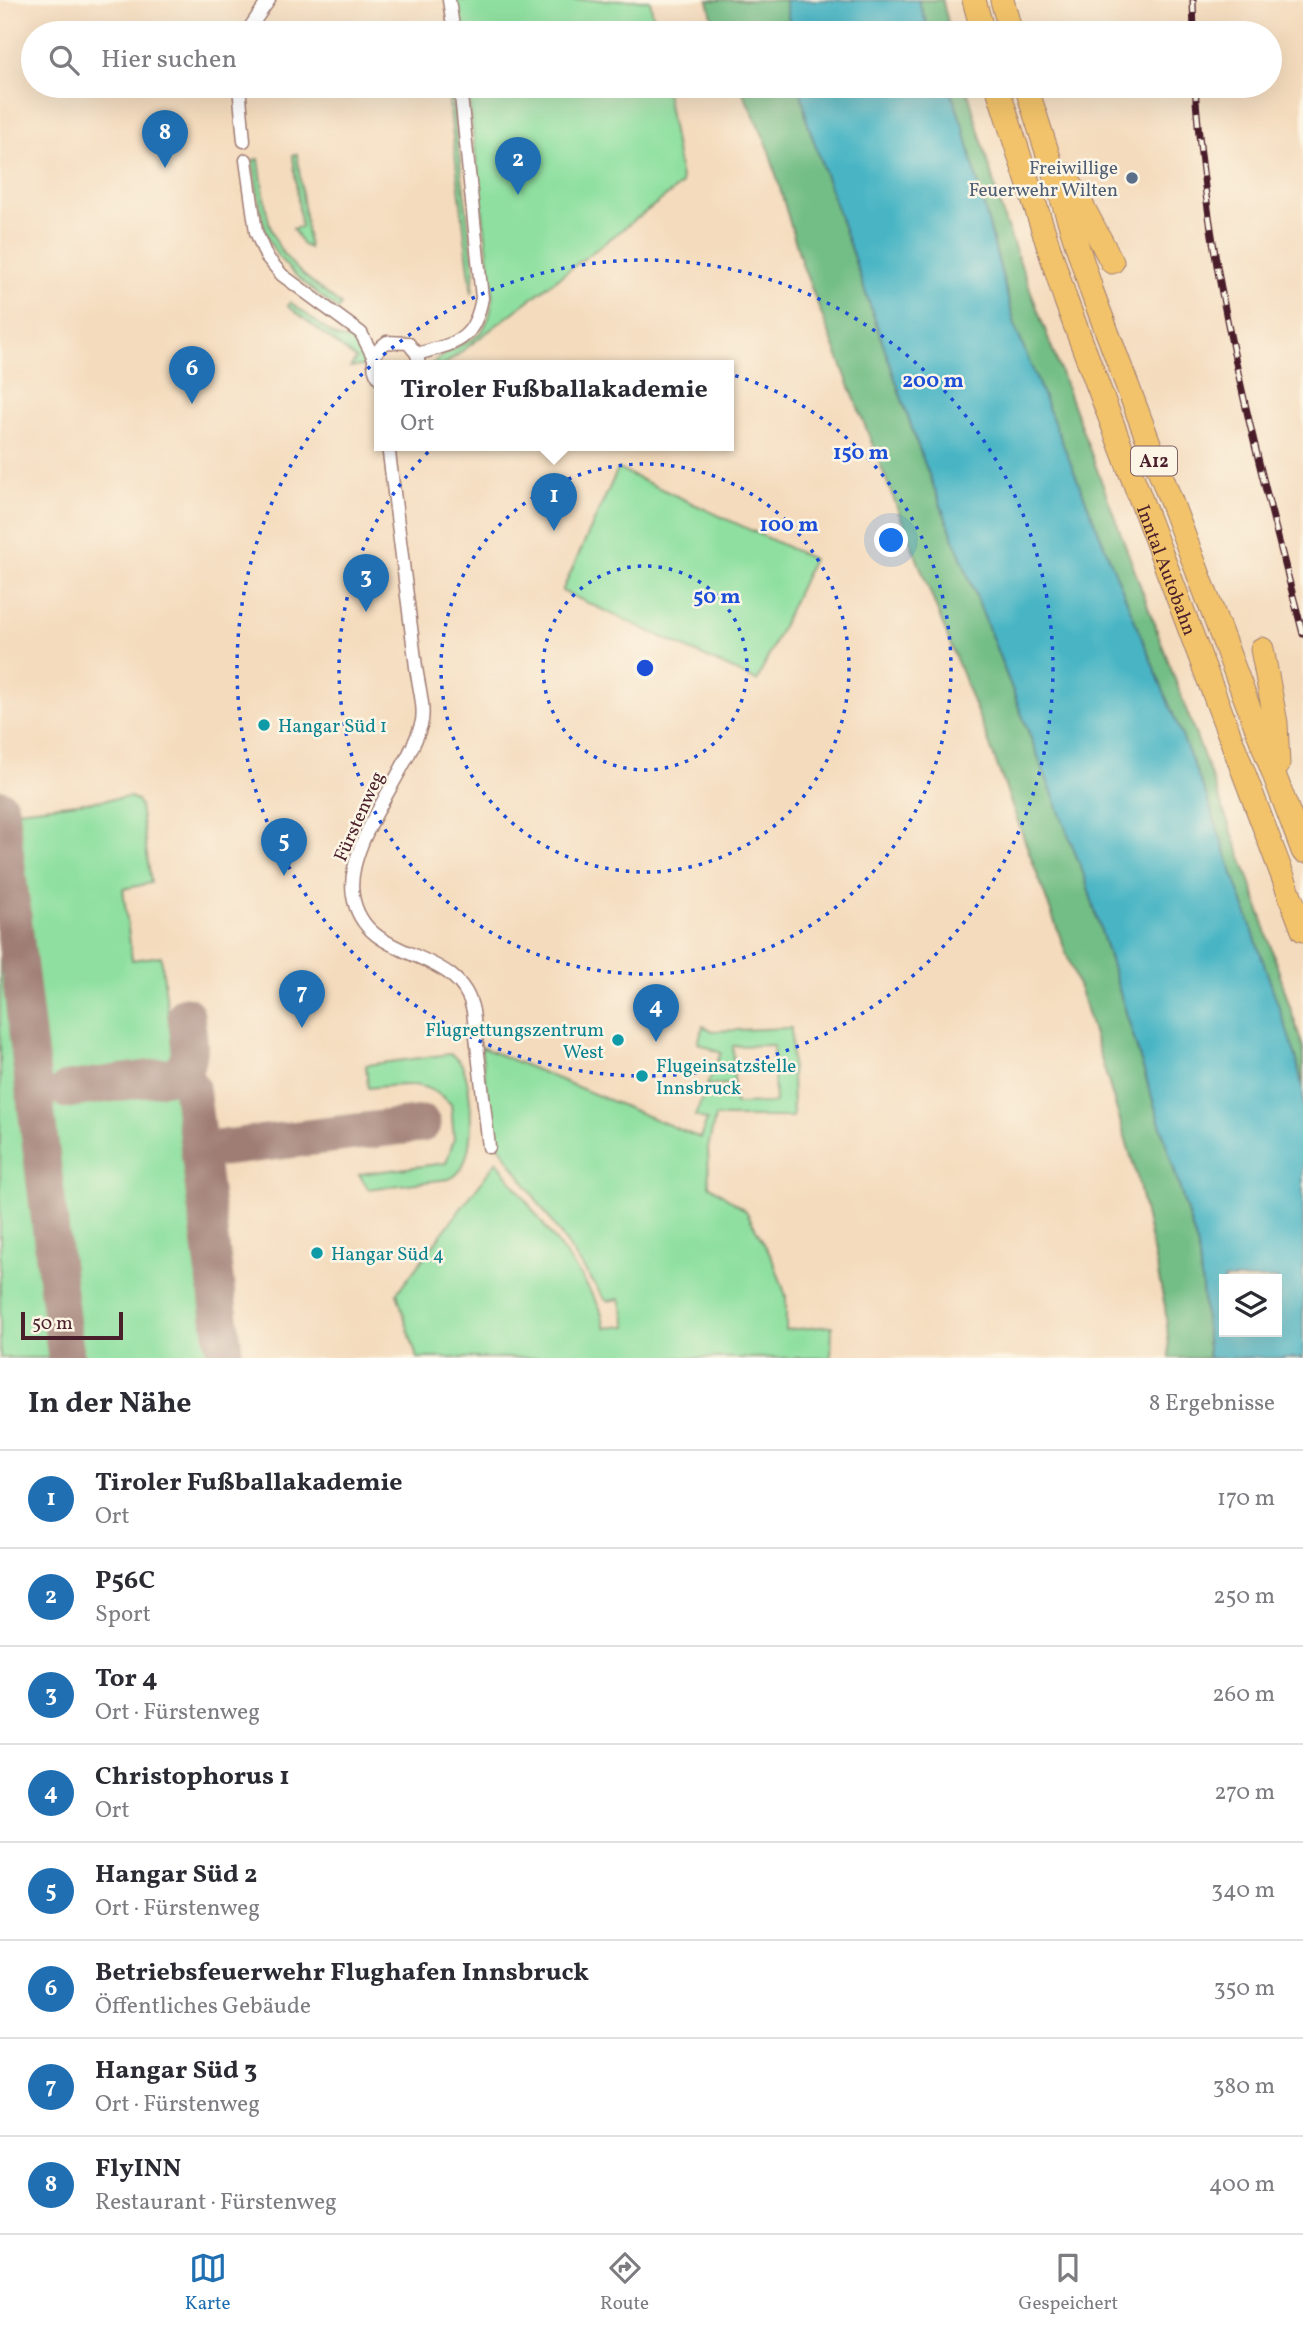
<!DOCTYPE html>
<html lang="de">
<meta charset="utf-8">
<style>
body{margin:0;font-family:Vollkorn,serif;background:#f7f7f7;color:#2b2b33}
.controls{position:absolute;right:21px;bottom:21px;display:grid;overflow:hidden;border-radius:0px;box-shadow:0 7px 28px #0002}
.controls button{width:63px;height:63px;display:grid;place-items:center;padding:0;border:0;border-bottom:2px solid #e1e1e2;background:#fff;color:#2b2b33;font:35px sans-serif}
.scale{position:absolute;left:21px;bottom:18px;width:102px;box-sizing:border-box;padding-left:7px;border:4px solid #4a1f2b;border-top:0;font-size:19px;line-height:24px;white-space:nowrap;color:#4a1f2b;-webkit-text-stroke:5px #fcf5e5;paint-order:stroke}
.you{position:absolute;left:892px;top:541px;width:24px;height:24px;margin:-18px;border:5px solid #fff;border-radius:50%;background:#1a73e8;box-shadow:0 0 0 10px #1a73e833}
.badge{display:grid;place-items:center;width:46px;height:46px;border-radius:50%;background:#1f6fb2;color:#fff;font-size:23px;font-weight:700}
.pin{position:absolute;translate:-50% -58px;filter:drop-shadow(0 2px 4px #0008)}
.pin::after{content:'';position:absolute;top:37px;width:24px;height:21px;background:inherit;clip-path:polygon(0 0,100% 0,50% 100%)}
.popup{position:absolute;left:374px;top:360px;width:360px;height:91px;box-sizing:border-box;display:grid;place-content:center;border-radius:0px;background:#fff;filter:drop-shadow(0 2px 5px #0005);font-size:23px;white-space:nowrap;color:#7c7c81}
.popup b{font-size:26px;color:#2b2b33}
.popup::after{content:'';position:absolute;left:50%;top:100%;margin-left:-14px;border:14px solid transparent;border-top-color:#fff}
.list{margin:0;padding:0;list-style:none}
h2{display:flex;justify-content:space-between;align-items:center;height:91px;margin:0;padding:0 28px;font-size:30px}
h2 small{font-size:23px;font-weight:400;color:#7c7c81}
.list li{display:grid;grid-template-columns:46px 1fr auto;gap:21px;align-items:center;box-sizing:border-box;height:98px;padding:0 28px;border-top:2px solid #e1e1e2}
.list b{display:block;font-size:26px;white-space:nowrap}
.list p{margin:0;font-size:23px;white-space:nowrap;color:#7c7c81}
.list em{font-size:23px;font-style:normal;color:#7c7c81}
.icon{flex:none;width:38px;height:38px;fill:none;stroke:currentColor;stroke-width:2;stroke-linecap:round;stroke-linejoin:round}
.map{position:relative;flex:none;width:1303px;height:1358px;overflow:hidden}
.search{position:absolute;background:#fff;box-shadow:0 7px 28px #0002;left:21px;right:21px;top:21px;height:77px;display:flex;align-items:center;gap:18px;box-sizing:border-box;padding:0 24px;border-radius:38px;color:#7c7c81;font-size:26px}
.sheet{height:875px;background:#fff}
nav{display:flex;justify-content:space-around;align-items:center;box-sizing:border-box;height:98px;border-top:2px solid #e1e1e2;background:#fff;font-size:19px;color:#7c7c81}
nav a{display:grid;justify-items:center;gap:4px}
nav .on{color:#1f6fb2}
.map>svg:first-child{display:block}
.green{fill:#8fe0a0;stroke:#6c8066;stroke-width:2}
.forest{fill:#73be86;stroke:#5e6e58;stroke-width:2}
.water{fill:#48b5c4;stroke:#496a78;stroke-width:2;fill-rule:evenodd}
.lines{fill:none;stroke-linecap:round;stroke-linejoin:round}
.taxiway{stroke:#9f7d74;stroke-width:37}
.street-casing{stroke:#9f7d74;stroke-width:15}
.highway-casing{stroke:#9f7d74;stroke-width:25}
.street{stroke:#fff;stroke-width:12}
.highway{stroke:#f2c36a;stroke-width:23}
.rail-casing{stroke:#4a1f2b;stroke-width:7}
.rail{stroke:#fcf5e5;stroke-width:4.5;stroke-dasharray:13;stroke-linecap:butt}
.ring{fill:none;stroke:#1d4ed8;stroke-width:3.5;stroke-dasharray:3.5 7}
.service-dot{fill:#5c6f8a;stroke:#fcf5e5;stroke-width:2.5}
.culture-dot{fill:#0f9aa8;stroke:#fcf5e5;stroke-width:2.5}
.labels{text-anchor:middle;stroke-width:5;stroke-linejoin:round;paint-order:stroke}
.shield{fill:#fcf5e5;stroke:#7f5f63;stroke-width:2}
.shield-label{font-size:18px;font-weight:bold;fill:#4a1f2b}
.service-label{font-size:19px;fill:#4e5e75;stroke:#fcf5e5;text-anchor:end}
.street-label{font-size:19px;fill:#4a1f2b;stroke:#fcf5e5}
.culture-label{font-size:19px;fill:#0d838f;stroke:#fcf5e5;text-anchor:start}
.centre{fill:#1d4ed8;stroke:#fcf5e5;stroke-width:3.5}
.ring-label{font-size:21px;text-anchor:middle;font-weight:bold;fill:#1d4ed8;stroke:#fcf5e5;stroke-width:5;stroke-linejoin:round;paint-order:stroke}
</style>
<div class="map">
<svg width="1303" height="1358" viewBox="0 0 1303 1358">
<rect width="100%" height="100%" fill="#fcf5e5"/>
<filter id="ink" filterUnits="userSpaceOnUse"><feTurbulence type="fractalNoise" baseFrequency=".0143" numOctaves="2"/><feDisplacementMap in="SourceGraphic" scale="14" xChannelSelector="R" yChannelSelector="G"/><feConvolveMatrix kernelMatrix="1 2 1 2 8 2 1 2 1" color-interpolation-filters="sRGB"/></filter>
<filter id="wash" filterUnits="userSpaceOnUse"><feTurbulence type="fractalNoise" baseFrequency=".00686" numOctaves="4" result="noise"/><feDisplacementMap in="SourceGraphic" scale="28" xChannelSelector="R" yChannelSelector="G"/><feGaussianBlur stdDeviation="1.57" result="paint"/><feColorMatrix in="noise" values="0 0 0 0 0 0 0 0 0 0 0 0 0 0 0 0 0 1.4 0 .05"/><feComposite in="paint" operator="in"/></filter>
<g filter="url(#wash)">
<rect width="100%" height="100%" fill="#f4dbbd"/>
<g class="green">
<path d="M 456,0 L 650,0 L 656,33 L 460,33 Z"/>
<path d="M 447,86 L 450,86 L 474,268 L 472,295 Z"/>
<path d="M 467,86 L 665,86 L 682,184 L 444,365 L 431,365 C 463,335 489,349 493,294 Z"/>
<path d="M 297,154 L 309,248 L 303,245 L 293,229 L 301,227 L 293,155 Z"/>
<path d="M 259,159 C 270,246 270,251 341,305 L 338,310 C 264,252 266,251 253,160 Z"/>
<path d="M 290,302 L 336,337 L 357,342 L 364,366 L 350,367 L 356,359 L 288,306 Z"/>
<path d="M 618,469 L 813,559 L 757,681 L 562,591 Z"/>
<path d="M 130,797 L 137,800 L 140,806 L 151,883 L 123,889 L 132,960 L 161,956 L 210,1358 L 0,1358 L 0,812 Z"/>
<path d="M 703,1026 L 713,1031 L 791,1028 L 793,1117 L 715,1117 L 708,1148 L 709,1185 L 746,1211 L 773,1260 L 786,1296 L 786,1330 L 832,1326 L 831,1358 L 417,1358 L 397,1293 L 497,1161 L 581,1276 L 600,1308 L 605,1328 L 627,1326 L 620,1299 L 607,1301 L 604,1298 L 492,1135 L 481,1047 L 700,1138 L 707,1120 L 695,1116 L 705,1091 L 734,1091 L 735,1104 L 775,1103 L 773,1045 L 733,1046 L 734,1084 L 707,1085 L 721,1053 L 698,1043 Z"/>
<path d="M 450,1054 C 455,1057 459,1059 462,1065 C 473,1087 479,1169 449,1179 L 368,1189 L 359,1174 L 446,1163 L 454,1139 L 451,1104 C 424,1078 403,1085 368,1088 L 366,1065 Z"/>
</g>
<g class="forest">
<path d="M 708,0 L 785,0 L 791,33 L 716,33 Z"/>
<path d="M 918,0 L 942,0 L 951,33 L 930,33 Z"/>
<path d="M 740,86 L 800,86 L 807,121 L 918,446 L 1085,878 L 1198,1248 L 1209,1358 L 1170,1358 L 1165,1306 L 1137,1176 L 1082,996 L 989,743 L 802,264 L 767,144 Z"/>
<path d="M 949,86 L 966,86 L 1005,222 L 1251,884 L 1303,1048 L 1303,1090 L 1296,1057 L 1016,329 L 963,126 Z"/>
</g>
<g class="water">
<path d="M 785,0 L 918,0 L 930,33 L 791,33 Z"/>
<path d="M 800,86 L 949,86 L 963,126 L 1016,329 L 1206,795 L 1296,1057 L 1303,1090 L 1303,1358 L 1209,1358 L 1198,1248 L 1085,878 L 918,446 L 807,121 ZM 1224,1279 L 1277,1279 L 1277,1332 L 1224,1332 Z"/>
</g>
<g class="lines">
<g class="taxiway">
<path d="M 0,808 L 66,1358"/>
<path d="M 175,1075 L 185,1079 L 191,1088 L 225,1358"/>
<path d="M 67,1090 L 175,1075 C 197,1060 188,1037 186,1015"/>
<path d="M 215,1149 L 422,1124"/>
</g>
</g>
</g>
<g filter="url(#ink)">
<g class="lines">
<defs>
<g id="street">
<path d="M 449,0 L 454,33"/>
<path d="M 246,33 L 269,0"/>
<path d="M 239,86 L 244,141"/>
<path d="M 246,160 L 256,232 L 266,256 L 282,275 L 361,333 L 374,358"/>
<path d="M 417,354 C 456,343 474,342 482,298 L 460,86"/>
<path d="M 379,378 C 370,364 373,351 387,342 L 408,343 L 417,354 L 419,365"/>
<path d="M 388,445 C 398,519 407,593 416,667 C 418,684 426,710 421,725 C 406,775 344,845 353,896 C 365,966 460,944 473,1011 L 489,1147"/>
</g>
<g id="highway">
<path d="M 974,0 L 983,33"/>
<path d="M 1002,0 L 1011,33"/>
<path id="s1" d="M 997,86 L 1066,301 L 1303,930"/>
<path d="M 1026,86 L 1092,292 L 1303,851"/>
<path d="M 1066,175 L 1112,262"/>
<path d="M 1262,649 L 1276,723 L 1278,764"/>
</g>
</defs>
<use href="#street" class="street-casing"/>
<use href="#highway" class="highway-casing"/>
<use href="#street" class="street"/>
<use href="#highway" class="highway"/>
<defs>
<g id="rail">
<path d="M 1193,0 L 1194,33"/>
<path d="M 1195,86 C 1207,273 1256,453 1303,634"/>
</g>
</defs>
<use href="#rail" class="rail-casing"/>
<use href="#rail" class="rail"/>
</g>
</g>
<g class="ring">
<circle cx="645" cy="668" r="102"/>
<circle cx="645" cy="668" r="204"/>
<circle cx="645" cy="668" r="306"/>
<circle cx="645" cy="668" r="408"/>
</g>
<circle class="service-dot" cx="1132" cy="178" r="7"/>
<g class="culture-dot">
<circle cx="264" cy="725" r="7"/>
<circle cx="618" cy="1040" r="7"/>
<circle cx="642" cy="1076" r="7"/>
<circle cx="317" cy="1253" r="7"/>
</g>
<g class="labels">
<rect class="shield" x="1131" y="446.5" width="46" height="29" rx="5"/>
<g class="shield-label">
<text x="1154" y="467">A12</text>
</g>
<g class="service-label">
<text x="1118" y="174">Freiwillige<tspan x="1118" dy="22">Feuerwehr Wilten</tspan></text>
</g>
<g class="street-label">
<text dy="7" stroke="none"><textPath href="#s1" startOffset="513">Inntal Autobahn</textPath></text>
<text transform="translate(358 816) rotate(-66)" y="7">Fürstenweg</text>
</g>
<g class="culture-label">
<text x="278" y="732">Hangar Süd 1</text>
<text x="604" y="1036" text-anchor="end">Flugrettungszentrum<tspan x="604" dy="22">West</tspan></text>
<text x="656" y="1072">Flugeinsatzstelle<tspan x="656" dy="22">Innsbruck</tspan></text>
<text x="331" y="1260">Hangar Süd 4</text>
</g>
</g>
<circle cx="645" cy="668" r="10" class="centre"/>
<g class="ring-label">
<text x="933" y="387">200 m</text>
<text x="861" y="459">150 m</text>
<text x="789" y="531">100 m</text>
<text x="717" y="603">50 m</text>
</g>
</svg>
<div class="controls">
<button><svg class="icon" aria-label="layers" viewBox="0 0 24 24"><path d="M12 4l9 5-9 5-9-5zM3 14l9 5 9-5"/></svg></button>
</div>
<div class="scale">50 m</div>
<div class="you"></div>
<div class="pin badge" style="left:554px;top:531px">1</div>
<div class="popup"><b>Tiroler Fußballakademie</b>Ort</div>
<div class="pin badge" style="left:518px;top:195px">2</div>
<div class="pin badge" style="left:366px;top:612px">3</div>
<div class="pin badge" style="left:656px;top:1042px">4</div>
<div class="pin badge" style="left:284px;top:876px">5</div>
<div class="pin badge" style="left:192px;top:404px">6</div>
<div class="pin badge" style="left:302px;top:1028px">7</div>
<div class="pin badge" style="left:165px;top:168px">8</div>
<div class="search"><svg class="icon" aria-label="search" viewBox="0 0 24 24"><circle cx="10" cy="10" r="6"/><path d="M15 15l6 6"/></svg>Hier suchen</div>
</div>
<section class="sheet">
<h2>In der Nähe<small>8 Ergebnisse</small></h2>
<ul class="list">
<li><span class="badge">1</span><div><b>Tiroler Fußballakademie</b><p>Ort</p></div><em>170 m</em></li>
<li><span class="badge">2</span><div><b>P56C</b><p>Sport</p></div><em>250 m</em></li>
<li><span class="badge">3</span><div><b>Tor 4</b><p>Ort · Fürstenweg</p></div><em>260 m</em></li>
<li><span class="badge">4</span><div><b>Christophorus 1</b><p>Ort</p></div><em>270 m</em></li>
<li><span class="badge">5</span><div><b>Hangar Süd 2</b><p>Ort · Fürstenweg</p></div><em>340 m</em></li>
<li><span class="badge">6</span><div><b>Betriebsfeuerwehr Flughafen Innsbruck</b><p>Öffentliches Gebäude</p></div><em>350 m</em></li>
<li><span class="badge">7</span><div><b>Hangar Süd 3</b><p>Ort · Fürstenweg</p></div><em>380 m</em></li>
<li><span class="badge">8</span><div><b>FlyINN</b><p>Restaurant · Fürstenweg</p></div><em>400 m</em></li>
</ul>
</section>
<nav>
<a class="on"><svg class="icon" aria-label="map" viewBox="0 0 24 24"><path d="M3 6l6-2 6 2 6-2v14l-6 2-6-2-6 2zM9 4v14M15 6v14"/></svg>Karte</a>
<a><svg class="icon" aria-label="directions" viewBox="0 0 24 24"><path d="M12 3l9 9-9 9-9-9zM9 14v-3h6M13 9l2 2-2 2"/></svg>Route</a>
<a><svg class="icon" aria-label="saved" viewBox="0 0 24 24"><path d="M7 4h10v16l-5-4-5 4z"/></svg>Gespeichert</a>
</nav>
